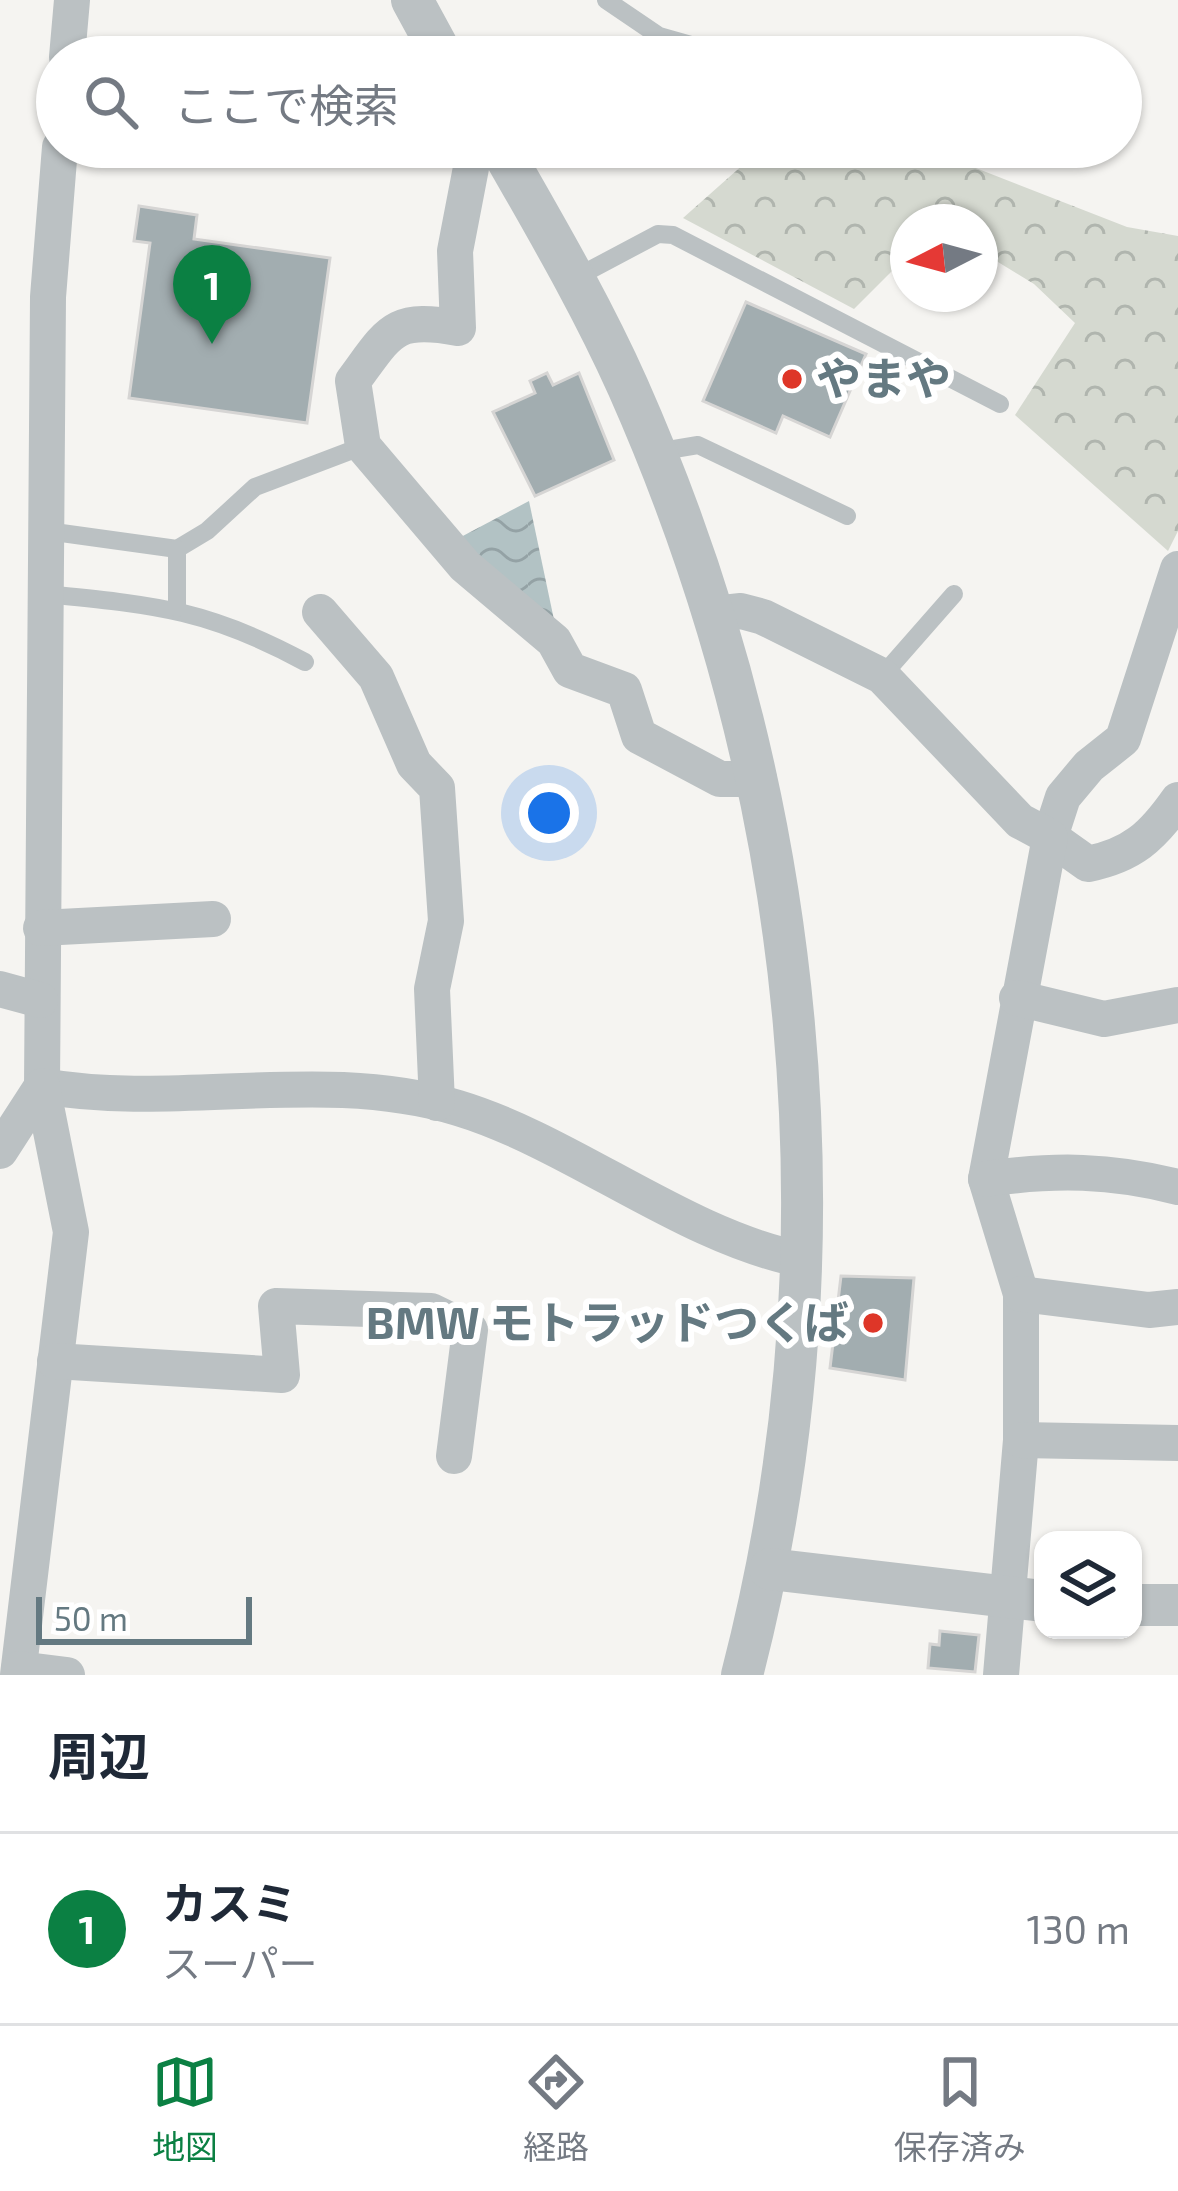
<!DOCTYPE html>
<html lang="ja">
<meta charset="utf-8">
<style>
body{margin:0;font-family:"Exo 2","Noto Sans JP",sans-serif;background:#f2f2f3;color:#1f2937}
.controls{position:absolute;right:36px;bottom:36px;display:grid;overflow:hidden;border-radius:24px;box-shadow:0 3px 9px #0004}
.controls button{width:108px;height:108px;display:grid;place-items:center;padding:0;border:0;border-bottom:3px solid #e0e1e3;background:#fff;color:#1f2937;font:60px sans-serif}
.compass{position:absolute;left:890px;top:204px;width:108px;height:108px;border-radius:50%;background:#fff;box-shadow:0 3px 9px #0004;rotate:264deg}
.scale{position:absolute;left:36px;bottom:30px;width:216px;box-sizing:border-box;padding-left:12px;border:6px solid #647981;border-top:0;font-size:33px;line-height:42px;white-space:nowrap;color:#647981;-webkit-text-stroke:9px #fff;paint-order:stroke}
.you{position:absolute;left:549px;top:813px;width:42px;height:42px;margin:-30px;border:9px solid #fff;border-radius:50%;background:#1a73e8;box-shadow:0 0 0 18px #1a73e833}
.badge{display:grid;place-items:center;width:78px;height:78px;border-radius:50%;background:#0b8043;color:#fff;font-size:39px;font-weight:700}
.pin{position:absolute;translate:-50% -99px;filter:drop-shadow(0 3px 6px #0008)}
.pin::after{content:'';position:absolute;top:63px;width:42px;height:36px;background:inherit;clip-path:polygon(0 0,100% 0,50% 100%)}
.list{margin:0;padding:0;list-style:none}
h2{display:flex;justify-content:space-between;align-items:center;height:156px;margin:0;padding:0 48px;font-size:51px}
h2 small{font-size:39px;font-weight:400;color:#747a83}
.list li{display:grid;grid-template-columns:78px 1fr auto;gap:36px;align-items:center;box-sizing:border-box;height:192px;padding:0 48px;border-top:3px solid #e0e1e3}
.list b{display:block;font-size:45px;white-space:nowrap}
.list p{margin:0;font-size:39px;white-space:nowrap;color:#747a83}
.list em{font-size:39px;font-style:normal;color:#747a83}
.icon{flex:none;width:66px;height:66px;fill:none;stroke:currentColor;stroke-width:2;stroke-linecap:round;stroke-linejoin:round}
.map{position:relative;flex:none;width:1178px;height:1675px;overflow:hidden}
.search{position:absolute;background:#fff;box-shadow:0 3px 9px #0004;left:36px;right:36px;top:36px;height:132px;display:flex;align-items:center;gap:30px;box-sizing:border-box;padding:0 42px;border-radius:66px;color:#747a83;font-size:45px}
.sheet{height:348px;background:#fff}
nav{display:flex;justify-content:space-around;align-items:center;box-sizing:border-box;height:168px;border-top:3px solid #e0e1e3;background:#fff;font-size:33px;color:#747a83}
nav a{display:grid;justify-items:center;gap:6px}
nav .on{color:#0b8043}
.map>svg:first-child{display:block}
.forest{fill:url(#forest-crowns)}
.water{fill:url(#water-waves)}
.building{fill:#a2adb0;stroke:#d6d5d4;stroke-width:3}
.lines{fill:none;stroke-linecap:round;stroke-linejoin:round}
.service{stroke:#bbc1c3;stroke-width:18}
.minor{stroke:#bbc1c3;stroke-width:36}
.tertiary{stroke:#bbc1c3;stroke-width:42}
.poi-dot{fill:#de3628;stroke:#fff;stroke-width:4.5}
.labels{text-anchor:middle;stroke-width:12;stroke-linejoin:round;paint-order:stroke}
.poi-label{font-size:45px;font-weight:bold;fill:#647981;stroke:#fff;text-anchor:start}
</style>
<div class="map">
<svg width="1178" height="1675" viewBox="0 0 1178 1675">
<defs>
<pattern id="forest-crowns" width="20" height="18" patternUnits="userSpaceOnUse" patternTransform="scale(3)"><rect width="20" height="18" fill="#d5d9d0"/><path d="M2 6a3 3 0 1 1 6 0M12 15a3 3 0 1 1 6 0" fill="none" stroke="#b0b5ae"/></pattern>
<pattern id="water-waves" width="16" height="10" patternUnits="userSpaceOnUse" patternTransform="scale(3)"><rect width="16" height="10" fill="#b2c2c4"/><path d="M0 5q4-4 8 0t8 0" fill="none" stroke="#94a2a5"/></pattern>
</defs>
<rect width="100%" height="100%" fill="#f5f4f1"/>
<path class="forest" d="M 763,147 L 922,147 L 1127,227 L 1178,236 L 1178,531 L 1168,551 L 1015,415 L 1075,323 L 1034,284 L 980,251 L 980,222 L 908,222 L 908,255 L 854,309 L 683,218 Z"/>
<path class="water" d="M 529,501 L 557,634 L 459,538 Z"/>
<g class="building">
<path d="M 139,206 L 197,215 L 194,239 L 330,258 L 307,423 L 129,398 L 150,243 L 134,241 Z"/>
<path d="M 746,302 L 866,354 L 830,437 L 783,416 L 776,433 L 703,401 Z"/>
<path d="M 547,373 L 553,385 L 579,373 L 614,460 L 535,496 L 493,412 L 535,393 L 530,381 Z"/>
<path d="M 841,1276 L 914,1278 L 905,1380 L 830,1368 Z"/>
<path d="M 940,1631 L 979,1635 L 975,1672 L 928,1668 L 930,1644 L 939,1645 Z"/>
</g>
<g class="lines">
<g class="service">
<path d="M 606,0 L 659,36 L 733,57"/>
<path d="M 575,278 L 658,234 L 673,235 L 1000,404"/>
<path d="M 656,452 L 698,445 L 847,516"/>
<path d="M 47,531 L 177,549 L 207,531 L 255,487 L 363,446"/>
<path d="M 46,594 C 154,605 207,609 305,662"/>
<path d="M 177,608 L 177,549"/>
<path d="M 882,676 L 954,594"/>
</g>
<g class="minor">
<path d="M 67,57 L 72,0"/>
<path d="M 60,147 L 48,297 L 42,1086 C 179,1110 322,1067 458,1108 C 571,1142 684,1236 799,1259"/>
<path d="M 475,147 L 455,251 L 458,328 C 393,316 390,331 353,381 L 363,446 L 465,566 L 554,641 L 570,670 L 624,690 L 639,736 L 720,779 L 759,779"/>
<path d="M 1178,569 L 1123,739 L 1089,766 L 1063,797 L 1050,837 L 1088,864 C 1132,855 1152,837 1178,800"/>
<path d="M 320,612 L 376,677 L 414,764 L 437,788 L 446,921 L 432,989 L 437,1103"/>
<path d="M 714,614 L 741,611 L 763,617 L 882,676 L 1020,821 L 1050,837 L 986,1179 L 1021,1294 L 1021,1440 L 1001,1675"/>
<path d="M 41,928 L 213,919"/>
<path d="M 0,989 L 40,1000"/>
<path d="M 1017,998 L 1104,1019 L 1178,1005"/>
<path d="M 0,1151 L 42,1086 L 71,1232 L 18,1675"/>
<path d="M 986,1179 C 1055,1169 1111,1170 1178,1187"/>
<path d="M 1021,1294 L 1149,1310 L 1178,1307"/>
<path d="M 55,1361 L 282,1375 L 276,1306 L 431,1311 L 470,1330 L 454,1456"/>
<path d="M 1021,1440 L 1178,1443"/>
<path d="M 19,1669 L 67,1675"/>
</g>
<g class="tertiary">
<path d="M 412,0 L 443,57"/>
<path d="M 500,147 C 545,226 591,304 628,387 C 807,791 853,1247 742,1675"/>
<path d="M 770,1569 L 1043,1601"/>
<path d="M 1133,1605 L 1178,1605"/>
</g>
</g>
<g class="poi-dot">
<circle cx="792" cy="379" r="12"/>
<circle cx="873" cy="1323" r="12"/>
</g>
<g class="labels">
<g class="poi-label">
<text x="816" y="395">やまや</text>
<text x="849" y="1339" text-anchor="end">BMW モトラッドつくば</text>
</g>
</g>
</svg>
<div class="controls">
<button><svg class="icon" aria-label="layers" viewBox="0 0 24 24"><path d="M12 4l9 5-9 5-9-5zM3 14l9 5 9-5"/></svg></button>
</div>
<svg class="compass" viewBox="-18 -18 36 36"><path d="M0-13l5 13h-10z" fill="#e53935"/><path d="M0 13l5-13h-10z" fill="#747a83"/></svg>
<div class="scale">50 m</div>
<div class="you"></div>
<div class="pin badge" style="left:212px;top:344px">1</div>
<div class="search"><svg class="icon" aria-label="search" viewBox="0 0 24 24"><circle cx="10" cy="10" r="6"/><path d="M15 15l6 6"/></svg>ここで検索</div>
</div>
<section class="sheet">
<h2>周辺<small></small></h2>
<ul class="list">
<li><span class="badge">1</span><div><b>カスミ</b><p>スーパー</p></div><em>130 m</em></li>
</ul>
</section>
<nav>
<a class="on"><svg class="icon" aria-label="map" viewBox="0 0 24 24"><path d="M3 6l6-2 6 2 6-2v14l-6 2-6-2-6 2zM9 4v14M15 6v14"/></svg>地図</a>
<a><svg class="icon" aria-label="directions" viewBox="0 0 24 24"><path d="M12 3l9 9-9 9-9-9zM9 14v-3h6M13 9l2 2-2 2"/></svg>経路</a>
<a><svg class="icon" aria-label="saved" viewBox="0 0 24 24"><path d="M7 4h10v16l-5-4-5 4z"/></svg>保存済み</a>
</nav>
